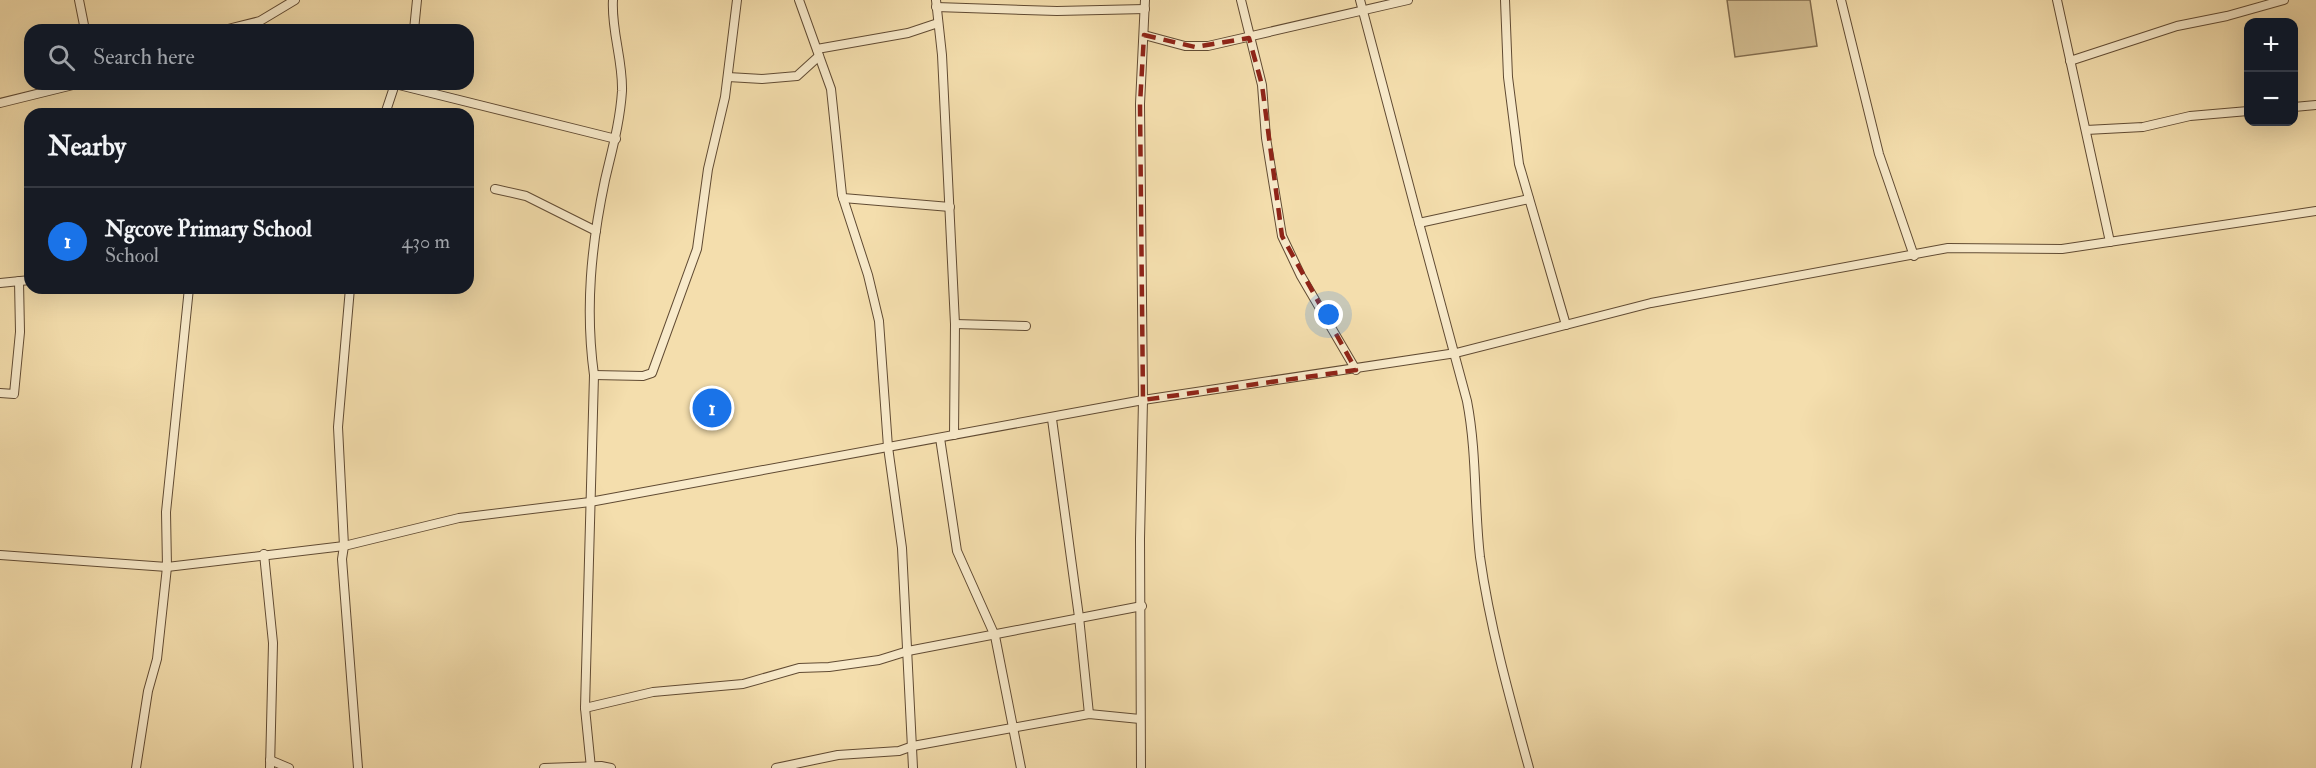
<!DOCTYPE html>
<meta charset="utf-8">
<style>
body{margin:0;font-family:"IM FELL Double Pica",serif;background:#20242c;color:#f1f3f6}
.controls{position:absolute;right:18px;top:18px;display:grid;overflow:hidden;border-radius:12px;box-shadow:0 6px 24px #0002}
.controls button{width:54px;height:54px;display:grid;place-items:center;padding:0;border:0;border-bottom:2px solid #363941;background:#171b24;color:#f1f3f6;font:30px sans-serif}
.you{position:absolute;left:1329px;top:315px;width:21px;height:21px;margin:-15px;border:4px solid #fff;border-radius:50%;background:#1a73e8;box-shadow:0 0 0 9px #1a73e833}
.badge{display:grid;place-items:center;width:39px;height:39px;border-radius:50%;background:#1a73e8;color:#fff;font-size:20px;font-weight:700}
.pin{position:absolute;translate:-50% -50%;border:3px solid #fff;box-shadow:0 2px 6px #0006}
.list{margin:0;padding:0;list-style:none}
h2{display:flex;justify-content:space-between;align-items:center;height:78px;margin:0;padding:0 24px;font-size:26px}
h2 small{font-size:20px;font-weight:400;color:#9ea1a6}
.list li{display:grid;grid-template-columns:39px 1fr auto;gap:18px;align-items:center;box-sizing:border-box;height:108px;padding:0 24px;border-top:2px solid #363941}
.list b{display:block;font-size:22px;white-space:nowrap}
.list p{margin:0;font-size:20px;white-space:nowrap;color:#9ea1a6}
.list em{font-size:20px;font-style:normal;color:#9ea1a6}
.icon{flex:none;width:33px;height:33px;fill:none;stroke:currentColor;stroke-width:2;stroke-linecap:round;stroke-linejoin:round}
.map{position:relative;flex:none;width:2316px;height:768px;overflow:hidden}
.search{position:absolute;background:#171b24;box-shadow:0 6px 24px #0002;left:24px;top:24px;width:450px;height:66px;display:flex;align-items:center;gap:15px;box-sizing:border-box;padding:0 21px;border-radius:18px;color:#9ea1a6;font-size:22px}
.panel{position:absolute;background:#171b24;box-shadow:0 6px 24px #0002;left:24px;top:108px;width:450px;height:186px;border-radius:18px}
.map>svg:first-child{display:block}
.green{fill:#d3bd91;stroke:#826c4e;stroke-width:1.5}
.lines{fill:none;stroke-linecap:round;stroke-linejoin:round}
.street-casing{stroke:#614b33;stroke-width:10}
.street{stroke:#f8eaca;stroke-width:8}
.marked{fill:none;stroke:#8f2418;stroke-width:4.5;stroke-dasharray:12 8;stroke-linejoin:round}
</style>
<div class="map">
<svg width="2316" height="768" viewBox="0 0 2316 768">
<rect width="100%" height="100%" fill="#f4dead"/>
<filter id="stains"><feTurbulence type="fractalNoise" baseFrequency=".00333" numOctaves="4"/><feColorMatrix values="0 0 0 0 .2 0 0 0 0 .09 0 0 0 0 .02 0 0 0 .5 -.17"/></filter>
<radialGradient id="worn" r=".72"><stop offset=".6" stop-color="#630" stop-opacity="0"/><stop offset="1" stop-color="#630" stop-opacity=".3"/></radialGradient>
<path class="green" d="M 1727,0 L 1810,0 L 1817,46 L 1735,57 Z"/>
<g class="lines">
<defs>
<g id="street">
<path d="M 79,0 L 85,30"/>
<path d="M 799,0 L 831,89 L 842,195 L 868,275 L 879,321 L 888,447 L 902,548 L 913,768"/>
<path d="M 936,0 L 942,55 L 955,324 L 954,435"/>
<path d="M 1241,0 L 1262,85 L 1266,138 L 1282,236 L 1301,276 L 1356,370"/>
<path d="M 1360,0 L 1419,223 L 1529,199"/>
<path d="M 1505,0 L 1508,77 L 1519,164 L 1566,325"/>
<path d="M 1841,0 L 1879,154 L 1914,256"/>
<path d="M 2057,0 L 2110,242"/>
<path d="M 936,7 L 1057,11 L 1145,9"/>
<path d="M 224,30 L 260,21 L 295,0"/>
<path d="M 414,30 L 417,0"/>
<path d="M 1144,35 L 1185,46 L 1208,46 L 1408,0"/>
<path d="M 817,49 L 908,33 L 938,23"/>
<path d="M 2070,61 L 2177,26 L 2227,16 L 2284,0"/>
<path d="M 728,77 L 762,79 L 797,76 L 819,56"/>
<path d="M 395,84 L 616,139"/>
<path d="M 0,103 L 77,84"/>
<path d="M 2294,107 L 2316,105"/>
<path d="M 385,114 L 395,84"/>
<path d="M 2086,130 L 2143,127 L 2190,116 L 2248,111"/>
<path d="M 495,189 L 526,196 L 596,231"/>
<path d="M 843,198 L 950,207"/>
<path d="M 1419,223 L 1467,401 C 1477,453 1474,505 1480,557 C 1490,628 1510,699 1529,768"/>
<path d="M 0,283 L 30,280"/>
<path d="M 350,288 L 338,427 L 344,546 L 342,559 L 358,768"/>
<path d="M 955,324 L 1026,326"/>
<path d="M 594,375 L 643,376 L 652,373 L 697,249 L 708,169 L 725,97 L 737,0"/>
<path d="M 0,393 L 14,394 L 20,332 L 19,281"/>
<path d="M 1052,419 L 1079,617 L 1089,714"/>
<path d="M 940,438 L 957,551 L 995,636 L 1021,768"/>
<path d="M 264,554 L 273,643 L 270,768"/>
<path d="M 0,555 L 167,567 L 344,546 L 459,518 L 590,502 L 1143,400 L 1456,353 L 1651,303 L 1948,248 L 2062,249 L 2316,211"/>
<path d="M 585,708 L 653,692 L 743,684 L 799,668 L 829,667 L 879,660 L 908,651 L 1142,606"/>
<path d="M 270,760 L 289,768"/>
<path d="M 136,768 L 148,691 L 157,659 L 167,567 L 166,512 L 189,288"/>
<path d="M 544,768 L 601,766 L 611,768"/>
<path d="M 591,768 L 585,708 L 594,375 C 585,309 591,246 605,180 C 612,150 620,122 622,91 C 623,60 611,30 613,0"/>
<path d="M 776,768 L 838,755 L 899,751 L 913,746 L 1089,714 L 1140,719"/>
<path d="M 1141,768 L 1140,539 L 1143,400 L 1140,104 L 1145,0"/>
</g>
</defs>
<use href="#street" class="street-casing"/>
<use href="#street" class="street"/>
</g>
<path class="marked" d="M 1144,35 L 1195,47 L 1249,38 L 1262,85 L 1282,236 L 1356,370 L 1143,400 L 1140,104 Z"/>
<rect width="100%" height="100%" filter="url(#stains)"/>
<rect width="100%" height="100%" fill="url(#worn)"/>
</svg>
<div class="controls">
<button>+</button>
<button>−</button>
</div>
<div class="you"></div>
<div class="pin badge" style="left:712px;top:408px">1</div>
<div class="search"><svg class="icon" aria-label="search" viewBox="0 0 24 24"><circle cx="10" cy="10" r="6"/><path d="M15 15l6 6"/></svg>Search here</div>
<section class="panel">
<h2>Nearby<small></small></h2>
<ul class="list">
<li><span class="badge">1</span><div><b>Ngcove Primary School</b><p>School</p></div><em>430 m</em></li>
</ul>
</section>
</div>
